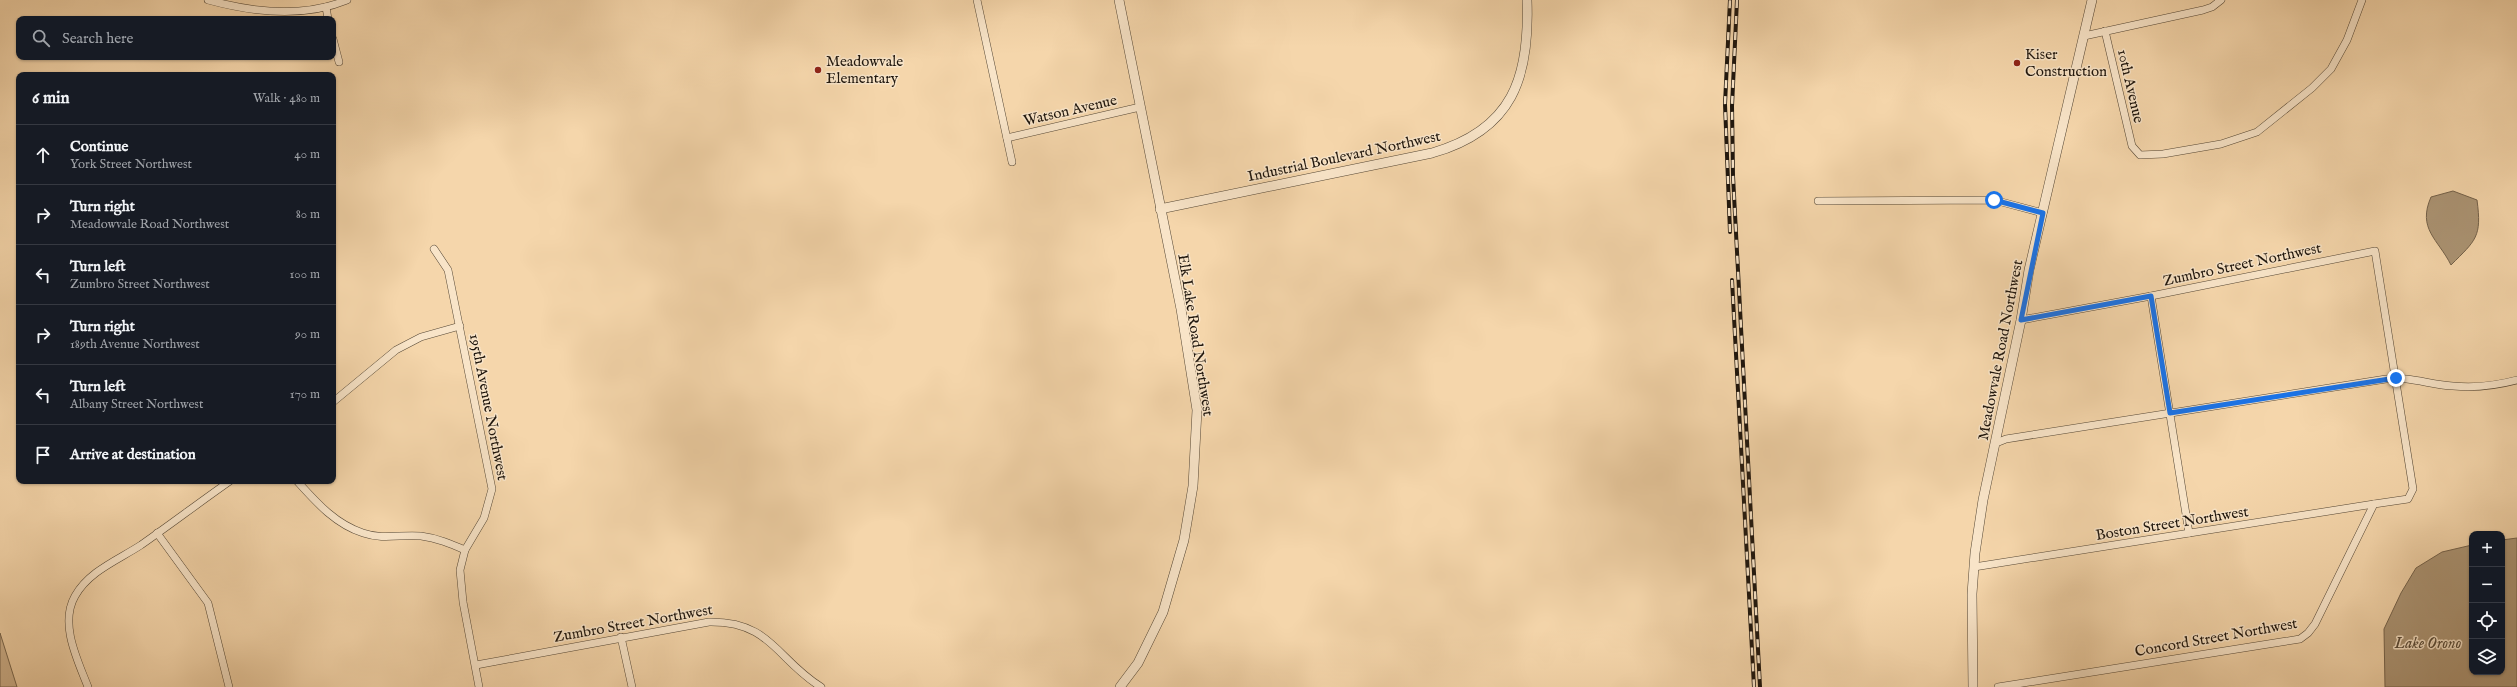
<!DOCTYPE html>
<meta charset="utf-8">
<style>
body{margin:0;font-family:"IM FELL English",serif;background:#242831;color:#f1f3f6}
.controls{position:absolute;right:12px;bottom:12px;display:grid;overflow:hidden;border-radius:8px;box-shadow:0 1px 3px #0004}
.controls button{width:36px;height:36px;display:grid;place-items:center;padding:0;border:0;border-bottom:1px solid #363941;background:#171b24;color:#f1f3f6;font:20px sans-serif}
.stop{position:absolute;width:12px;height:12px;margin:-9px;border:3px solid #1a73e8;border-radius:50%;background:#fff}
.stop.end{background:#1a73e8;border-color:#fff;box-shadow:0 1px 4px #0008}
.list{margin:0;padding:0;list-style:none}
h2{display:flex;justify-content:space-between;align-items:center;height:52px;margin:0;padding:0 16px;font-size:17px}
h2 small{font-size:13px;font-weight:400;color:#9ea1a6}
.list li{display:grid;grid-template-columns:26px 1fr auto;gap:12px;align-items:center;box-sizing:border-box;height:60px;padding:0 16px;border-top:1px solid #363941}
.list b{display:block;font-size:15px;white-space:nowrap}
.list p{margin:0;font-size:13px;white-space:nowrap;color:#9ea1a6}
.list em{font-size:13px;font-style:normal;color:#9ea1a6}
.icon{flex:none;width:22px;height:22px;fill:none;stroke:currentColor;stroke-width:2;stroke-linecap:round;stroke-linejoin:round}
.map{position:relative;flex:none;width:2517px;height:687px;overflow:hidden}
.search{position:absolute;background:#171b24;box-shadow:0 1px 3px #0004;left:16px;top:16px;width:320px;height:44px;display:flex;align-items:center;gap:10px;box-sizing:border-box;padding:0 14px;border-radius:8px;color:#9ea1a6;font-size:15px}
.panel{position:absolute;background:#171b24;box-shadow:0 1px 3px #0004;left:16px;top:72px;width:320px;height:412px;border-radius:8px}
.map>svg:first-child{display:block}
.green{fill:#d1b590;stroke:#78664e}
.water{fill:#ac9575;stroke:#74624b}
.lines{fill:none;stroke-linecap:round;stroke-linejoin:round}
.minor-casing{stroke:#544634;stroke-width:8}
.tertiary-casing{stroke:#544634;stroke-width:10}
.minor{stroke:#f8e4c8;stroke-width:7}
.tertiary{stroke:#f8e4c8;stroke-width:9}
.rail-casing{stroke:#1f160d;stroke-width:4}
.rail{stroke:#f8e4c8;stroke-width:2.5;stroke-dasharray:8;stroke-linecap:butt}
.route{stroke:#1a73e8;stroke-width:5}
.poi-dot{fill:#8f2418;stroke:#f8e4c8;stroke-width:1.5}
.labels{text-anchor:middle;stroke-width:3;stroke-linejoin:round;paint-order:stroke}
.poi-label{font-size:15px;fill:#1f160d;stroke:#f8e4c8;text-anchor:start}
.street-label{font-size:15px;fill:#1f160d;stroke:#f8e4c8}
.water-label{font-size:16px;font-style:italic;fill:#574937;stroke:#f8e4c8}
</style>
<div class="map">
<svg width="2517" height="687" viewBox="0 0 2517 687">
<rect width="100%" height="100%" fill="#f5d6ab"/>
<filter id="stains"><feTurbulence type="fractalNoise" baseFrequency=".005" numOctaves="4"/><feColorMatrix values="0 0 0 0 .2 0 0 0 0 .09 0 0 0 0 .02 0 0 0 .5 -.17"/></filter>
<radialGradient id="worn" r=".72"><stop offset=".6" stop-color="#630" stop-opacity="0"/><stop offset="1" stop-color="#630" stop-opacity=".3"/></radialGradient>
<path class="green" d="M 0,633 L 17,687 L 0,687 Z"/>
<g class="water">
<path d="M 2453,191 L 2477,200 C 2482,237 2476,240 2451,265 C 2438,239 2417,229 2431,197 Z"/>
<path d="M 2517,538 L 2517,687 L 2385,687 L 2384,629 L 2401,593 L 2416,568 L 2442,552 L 2472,545 L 2472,672 L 2502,672 L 2502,540 Z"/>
</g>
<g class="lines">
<defs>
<g id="minor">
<path d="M 208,0 C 252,12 304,18 347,0"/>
<path d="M 977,0 L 1012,162"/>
<path d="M 326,7 L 328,19"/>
<path d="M 2105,31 L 2132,146 L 2140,155 L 2163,154 L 2221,144 L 2257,132 L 2312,88 L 2331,69 L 2347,40 L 2362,0"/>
<path d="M 2084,36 L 2203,10 L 2212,7 L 2221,0"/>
<path d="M 333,39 L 339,62"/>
<path d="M 1007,138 L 1140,107"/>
<path d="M 1818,201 L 1994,200 L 2043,213"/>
<path d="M 434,249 L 448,270 L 492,489 L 484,518 L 465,550 L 460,570 L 463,602 L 479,687"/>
<path d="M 2151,296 L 2189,533"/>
<path d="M 333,402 L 396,350 L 421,337 L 460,326"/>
<path d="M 1996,443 L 2006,439 L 2386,379 C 2410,376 2430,385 2453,386 C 2473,388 2498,385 2517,380"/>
<path d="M 297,481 C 316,502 335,524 363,533 C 383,540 402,534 421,536 C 437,538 451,544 465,550"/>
<path d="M 157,533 L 208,603 L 229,687"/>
<path d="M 1974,567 L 2374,504"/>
<path d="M 621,637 L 632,687"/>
<path d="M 476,665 L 709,622 C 771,621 776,659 821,687"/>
<path d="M 88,687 C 78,661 59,624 75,596 C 89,571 118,560 141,545 C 171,524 200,502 230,481"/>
<path d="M 1998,687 L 2300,639 L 2308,633 L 2315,624 L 2374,504 L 2408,499 L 2413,489 L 2375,251 L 2151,296 L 2021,320"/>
</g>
<g id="tertiary">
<path d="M 1119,0 L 1181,309 L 1197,410 L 1193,486 L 1184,540 L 1163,612 L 1138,663 L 1120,687"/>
<path d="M 1160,209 L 1432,153 C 1513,130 1530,77 1527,0"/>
<path d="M 1973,687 L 1972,594 L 1975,553 L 1983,500 L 2021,320 L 2029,270 L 2092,0"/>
</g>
</defs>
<use href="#minor" class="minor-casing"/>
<use href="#tertiary" class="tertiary-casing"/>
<use href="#minor" class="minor"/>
<use href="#tertiary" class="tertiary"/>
<defs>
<g id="rail">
<path d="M 1737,0 L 1732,106 L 1733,176 L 1760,687"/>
<path d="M 1730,232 L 1725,104 L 1730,0"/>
<path d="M 1732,280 L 1754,687"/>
</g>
</defs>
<use href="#rail" class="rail-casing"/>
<use href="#rail" class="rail"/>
</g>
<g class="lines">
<path class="route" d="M 1994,200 L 2043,213 L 2021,320 L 2151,296 L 2170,413 L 2396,378"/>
</g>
<g class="poi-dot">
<circle cx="2017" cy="63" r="4"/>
<circle cx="818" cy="70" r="4"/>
</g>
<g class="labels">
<g class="poi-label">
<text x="2025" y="59">Kiser<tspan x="2025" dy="17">Construction</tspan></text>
<text x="826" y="66">Meadowvale<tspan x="826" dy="17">Elementary</tspan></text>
</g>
<g class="street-label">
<text transform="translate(2131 86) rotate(77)" y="5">10th Avenue</text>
<text transform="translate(1070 110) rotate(-13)" y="5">Watson Avenue</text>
<text transform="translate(1344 156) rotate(-12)" y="5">Industrial Boulevard Northwest</text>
<text transform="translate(2242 264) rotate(-12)" y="5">Zumbro Street Northwest</text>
<text transform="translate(1196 335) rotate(81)" y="5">Elk Lake Road Northwest</text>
<text transform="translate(2000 350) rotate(-79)" y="5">Meadowvale Road Northwest</text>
<text transform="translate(489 407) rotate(79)" y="5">195th Avenue Northwest</text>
<text transform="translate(2172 523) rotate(-9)" y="5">Boston Street Northwest</text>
<text transform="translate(633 623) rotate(-10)" y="5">Zumbro Street Northwest</text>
<text transform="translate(2216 637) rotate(-10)" y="5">Concord Street Northwest</text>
</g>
<g class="water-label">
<text x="2428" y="648">Lake Orono</text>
</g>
</g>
<rect width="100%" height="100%" filter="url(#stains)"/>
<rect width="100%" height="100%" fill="url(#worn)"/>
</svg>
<div class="controls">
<button>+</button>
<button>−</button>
<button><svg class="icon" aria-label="locate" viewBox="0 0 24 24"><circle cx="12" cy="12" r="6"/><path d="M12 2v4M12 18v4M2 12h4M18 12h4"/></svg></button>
<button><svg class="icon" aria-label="layers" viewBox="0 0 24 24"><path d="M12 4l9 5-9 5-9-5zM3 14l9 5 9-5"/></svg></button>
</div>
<div class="stop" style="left:1994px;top:200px"></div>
<div class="stop end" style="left:2396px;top:378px"></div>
<div class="search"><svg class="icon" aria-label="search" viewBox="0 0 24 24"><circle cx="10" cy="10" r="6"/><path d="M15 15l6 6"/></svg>Search here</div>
<section class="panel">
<h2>6 min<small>Walk · 480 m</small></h2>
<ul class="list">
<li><svg class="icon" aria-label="ahead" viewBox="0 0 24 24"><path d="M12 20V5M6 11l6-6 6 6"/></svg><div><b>Continue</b><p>York Street Northwest</p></div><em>40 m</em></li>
<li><svg class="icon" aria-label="right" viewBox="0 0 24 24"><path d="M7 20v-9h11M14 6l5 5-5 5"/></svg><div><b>Turn right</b><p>Meadowvale Road Northwest</p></div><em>80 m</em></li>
<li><svg class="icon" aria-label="left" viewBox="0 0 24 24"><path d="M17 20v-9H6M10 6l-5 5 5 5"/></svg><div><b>Turn left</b><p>Zumbro Street Northwest</p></div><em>100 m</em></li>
<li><svg class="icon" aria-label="right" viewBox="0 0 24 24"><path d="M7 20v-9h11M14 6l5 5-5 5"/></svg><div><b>Turn right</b><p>189th Avenue Northwest</p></div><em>90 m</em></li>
<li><svg class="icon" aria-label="left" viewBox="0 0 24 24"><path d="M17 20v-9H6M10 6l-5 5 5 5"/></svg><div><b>Turn left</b><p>Albany Street Northwest</p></div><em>170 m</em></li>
<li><svg class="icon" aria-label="arrive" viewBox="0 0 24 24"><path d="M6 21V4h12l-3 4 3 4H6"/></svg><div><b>Arrive at destination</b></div></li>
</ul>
</section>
</div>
